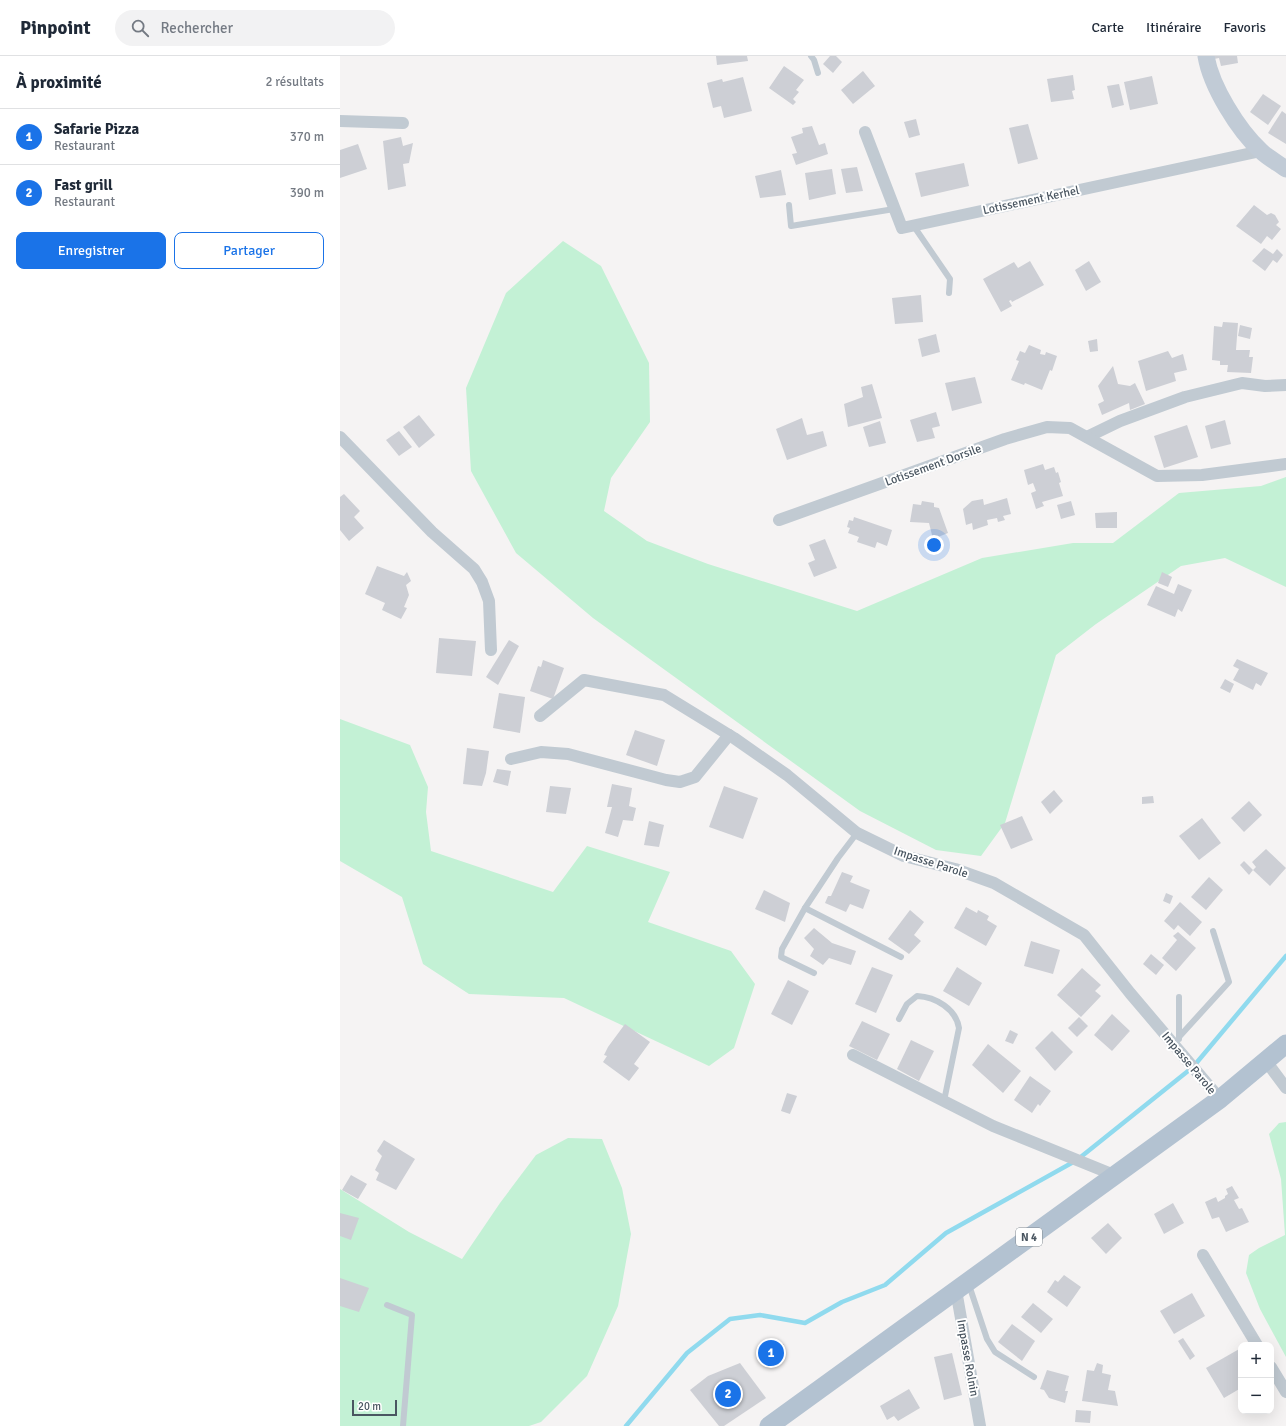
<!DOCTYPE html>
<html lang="fr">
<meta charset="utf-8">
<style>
body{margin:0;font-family:Signika,sans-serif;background:#f2f2f3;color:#1f2937}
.controls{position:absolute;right:12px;bottom:12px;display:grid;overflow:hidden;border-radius:8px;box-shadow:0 4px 16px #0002}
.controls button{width:36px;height:36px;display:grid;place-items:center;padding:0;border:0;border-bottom:1px solid #e0e1e3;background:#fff;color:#1f2937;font:20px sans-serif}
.scale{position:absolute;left:12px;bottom:10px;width:45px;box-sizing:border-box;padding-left:4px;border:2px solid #4a5661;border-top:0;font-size:11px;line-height:14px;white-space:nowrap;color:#4a5661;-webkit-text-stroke:3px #fff;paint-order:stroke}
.you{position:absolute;left:594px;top:489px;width:14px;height:14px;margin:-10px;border:3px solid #fff;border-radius:50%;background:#1a73e8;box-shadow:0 0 0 6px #1a73e833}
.badge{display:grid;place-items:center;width:26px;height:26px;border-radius:50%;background:#1a73e8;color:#fff;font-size:13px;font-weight:700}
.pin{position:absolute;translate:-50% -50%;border:2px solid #fff;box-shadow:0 1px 4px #0006}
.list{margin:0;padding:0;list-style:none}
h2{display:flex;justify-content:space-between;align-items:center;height:52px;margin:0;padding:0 16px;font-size:17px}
h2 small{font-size:13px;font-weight:400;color:#747a83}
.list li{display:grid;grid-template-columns:26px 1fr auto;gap:12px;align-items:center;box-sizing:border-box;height:56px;padding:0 16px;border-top:1px solid #e0e1e3}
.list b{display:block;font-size:15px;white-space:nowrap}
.list p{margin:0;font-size:13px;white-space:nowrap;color:#747a83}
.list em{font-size:13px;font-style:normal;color:#747a83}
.actions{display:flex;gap:8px;padding:12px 16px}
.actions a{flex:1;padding:9px 0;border:1px solid #1a73e8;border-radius:8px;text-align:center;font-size:14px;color:#1a73e8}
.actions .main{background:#1a73e8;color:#fff}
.icon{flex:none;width:22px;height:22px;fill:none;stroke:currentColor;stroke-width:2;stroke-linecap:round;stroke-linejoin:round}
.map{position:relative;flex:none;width:946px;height:1370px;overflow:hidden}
header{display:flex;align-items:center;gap:24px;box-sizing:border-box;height:56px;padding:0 20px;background:#fff;border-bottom:1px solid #e0e1e3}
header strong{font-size:19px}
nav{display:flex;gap:22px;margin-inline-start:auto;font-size:14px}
.search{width:280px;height:36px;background:#f2f2f3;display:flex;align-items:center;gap:10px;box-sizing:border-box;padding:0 14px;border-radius:22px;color:#747a83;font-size:15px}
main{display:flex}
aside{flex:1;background:#fff}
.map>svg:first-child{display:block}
.green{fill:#c3f1d5}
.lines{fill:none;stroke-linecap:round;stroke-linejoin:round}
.stream{stroke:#90daee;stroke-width:4.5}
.building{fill:#cdcfd5}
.lane{stroke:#c1cad2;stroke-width:6}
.street{stroke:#c1cad2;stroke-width:12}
.secondary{stroke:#c1cbd6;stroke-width:17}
.primary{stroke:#b3c2d1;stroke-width:19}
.labels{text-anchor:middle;stroke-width:4;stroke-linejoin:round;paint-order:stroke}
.shield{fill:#fff;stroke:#808990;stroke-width:1}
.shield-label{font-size:11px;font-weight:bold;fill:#4a5661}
.street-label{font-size:12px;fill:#4a5661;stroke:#fff}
</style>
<header>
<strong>Pinpoint</strong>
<div class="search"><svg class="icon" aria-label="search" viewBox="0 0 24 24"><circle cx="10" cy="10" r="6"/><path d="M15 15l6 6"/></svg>Rechercher</div>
<nav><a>Carte</a><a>Itinéraire</a><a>Favoris</a></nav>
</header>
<main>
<aside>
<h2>À proximité<small>2 résultats</small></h2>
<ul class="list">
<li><span class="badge">1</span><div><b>Safarie Pizza</b><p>Restaurant</p></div><em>370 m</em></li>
<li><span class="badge">2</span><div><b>Fast grill</b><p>Restaurant</p></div><em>390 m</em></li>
</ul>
<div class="actions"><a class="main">Enregistrer</a><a>Partager</a></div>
</aside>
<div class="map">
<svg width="946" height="1370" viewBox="0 0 946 1370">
<rect width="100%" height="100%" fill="#f5f3f3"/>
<g class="green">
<path d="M 223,185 L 261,210 L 309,307 L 310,366 L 271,422 L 264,455 L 307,485 L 368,508 L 517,555 L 642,502 L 733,487 L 773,487 L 839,437 L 921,430 L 946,421 L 946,531 L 885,502 L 841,510 L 756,568 L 716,599 L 665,767 L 641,800 L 596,794 L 520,755 L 253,562 L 176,497 L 131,415 L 126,332 L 166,237 Z"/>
<path d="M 0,663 L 70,689 L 88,731 L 86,756 L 91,795 L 213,836 L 247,790 L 330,816 L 308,866 L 391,895 L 415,928 L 394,992 L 369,1010 L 224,942 L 129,938 L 83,908 L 62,841 L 0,805 Z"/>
<path d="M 946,1066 L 946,1301 L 920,1253 L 906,1217 L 909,1199 L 919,1192 L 945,1179 L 941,1123 L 929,1078 L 939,1067 Z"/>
<path d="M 228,1082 L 262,1083 L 282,1132 L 291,1178 L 278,1250 L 247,1320 L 201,1366 L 189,1370 L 0,1370 L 0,1133 L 69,1176 L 122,1203 L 160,1147 L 196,1099 Z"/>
</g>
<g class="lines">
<path class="stream" d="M 286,1370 L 347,1297 L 390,1263 L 420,1259 L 465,1267 L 502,1246 L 545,1229 L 606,1177 L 737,1104 L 853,1011 L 946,900"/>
</g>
<g class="building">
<path d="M 376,0 L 407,0 L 408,5 L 377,9 Z"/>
<path d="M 490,0 L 496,0 L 502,6 L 493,17 L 483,8 Z"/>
<path d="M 874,0 L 897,0 L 898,7 L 881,10 L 879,2 L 874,3 Z"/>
<path d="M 444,10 L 464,24 L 456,34 L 459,36 L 453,43 L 456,46 L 453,49 L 429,32 Z"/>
<path d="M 523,15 L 535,30 L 513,48 L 501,34 Z"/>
<path d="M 733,19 L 735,34 L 732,35 L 734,43 L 711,46 L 707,23 Z"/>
<path d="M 812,20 L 818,48 L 790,54 L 784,26 Z"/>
<path d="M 403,21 L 412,55 L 384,62 L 381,50 L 373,52 L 367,27 L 382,23 L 383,26 Z"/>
<path d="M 779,28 L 784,49 L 772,52 L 767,30 Z"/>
<path d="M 923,38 L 941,50 L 928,69 L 910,56 Z"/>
<path d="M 942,55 L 946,58 L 946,88 L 928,77 Z"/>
<path d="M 576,63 L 580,79 L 569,82 L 564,66 Z"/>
<path d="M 688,68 L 698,103 L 678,108 L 669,72 Z"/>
<path d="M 472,70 L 479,89 L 485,87 L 488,98 L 456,109 L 452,98 L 457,97 L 451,81 L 463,77 L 462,72 Z"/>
<path d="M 61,81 L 63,90 L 73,87 L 69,107 L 63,108 L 66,130 L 48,134 L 43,85 Z"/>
<path d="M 18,88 L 27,113 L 0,122 L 0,94 Z"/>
<path d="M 624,107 L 629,130 L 581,141 L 575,117 Z"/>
<path d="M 517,111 L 523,135 L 506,137 L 501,113 Z"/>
<path d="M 492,113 L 496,138 L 469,144 L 465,117 Z"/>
<path d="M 441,114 L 446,139 L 420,142 L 415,120 Z"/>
<path d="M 914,149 L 927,159 L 931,157 L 935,159 L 939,166 L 936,169 L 941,173 L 932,184 L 927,180 L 921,188 L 896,170 Z"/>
<path d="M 924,192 L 933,198 L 937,193 L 943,199 L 937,207 L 933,204 L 925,215 L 912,205 Z"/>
<path d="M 690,205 L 704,229 L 672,246 L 671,244 L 669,245 L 672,250 L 661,256 L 643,223 L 674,206 L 678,212 Z"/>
<path d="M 749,205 L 761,226 L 746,235 L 735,214 Z"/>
<path d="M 581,239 L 583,266 L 555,268 L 552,242 Z"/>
<path d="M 883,266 L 898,267 L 896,294 L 910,294 L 909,301 L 913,301 L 911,317 L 887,316 L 888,309 L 880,309 L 880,305 L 872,304 L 874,270 L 882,271 Z"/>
<path d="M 900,269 L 912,272 L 910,283 L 898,280 Z"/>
<path d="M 596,278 L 600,296 L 582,301 L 578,283 Z"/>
<path d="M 757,283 L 758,295 L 750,296 L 748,285 Z"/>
<path d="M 689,289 L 701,294 L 700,298 L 705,299 L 706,296 L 717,300 L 712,315 L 710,314 L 702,334 L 685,327 L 684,329 L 671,324 L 679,305 L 676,304 L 680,295 L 685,297 Z"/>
<path d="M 828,295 L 832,302 L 843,298 L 847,314 L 834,317 L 836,325 L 806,335 L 798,305 Z"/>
<path d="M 773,310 L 778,328 L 790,330 L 795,327 L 805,348 L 790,354 L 789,347 L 762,359 L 758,348 L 764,345 L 758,330 Z"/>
<path d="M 635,321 L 642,347 L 612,355 L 605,327 Z"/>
<path d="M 532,328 L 542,362 L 508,371 L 504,348 L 523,341 L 521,331 Z"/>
<path d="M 596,356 L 600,370 L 592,372 L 595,382 L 577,386 L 570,364 Z"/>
<path d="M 79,359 L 95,379 L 79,392 L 63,371 Z"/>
<path d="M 462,362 L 467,379 L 483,375 L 487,390 L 447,404 L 436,373 Z"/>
<path d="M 885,364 L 891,388 L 871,393 L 865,370 Z"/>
<path d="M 540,365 L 546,387 L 529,391 L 523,371 Z"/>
<path d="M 847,369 L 858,401 L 824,412 L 814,380 Z"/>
<path d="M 59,375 L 72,391 L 59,400 L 46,384 Z"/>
<path d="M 703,408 L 705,414 L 714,411 L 716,417 L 718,416 L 721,426 L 719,427 L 723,440 L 702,446 L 704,450 L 696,453 L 691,437 L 696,435 L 693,427 L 688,429 L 684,414 Z"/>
<path d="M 4,438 L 20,455 L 14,461 L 24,472 L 9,485 L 0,474 L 0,441 Z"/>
<path d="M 667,442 L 671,458 L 663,460 L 665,464 L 658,466 L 657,462 L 647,464 L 648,469 L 633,474 L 632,467 L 626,469 L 623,453 L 632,445 L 643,443 L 644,449 Z"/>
<path d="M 582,445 L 594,447 L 594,451 L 599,452 L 608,477 L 593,483 L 589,467 L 570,466 L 573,448 L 581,449 Z"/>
<path d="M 731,445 L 735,459 L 721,463 L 717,449 Z"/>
<path d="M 777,456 L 777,472 L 756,472 L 755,457 Z"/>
<path d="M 514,461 L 552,474 L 547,490 L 537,486 L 535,492 L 517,486 L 519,481 L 508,477 L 510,472 L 507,471 L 509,464 L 513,465 Z"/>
<path d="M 485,483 L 497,512 L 474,521 L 468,507 L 475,504 L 469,489 Z"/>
<path d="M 37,510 L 64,520 L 67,516 L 71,525 L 66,529 L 69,539 L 64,551 L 67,552 L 61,563 L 42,554 L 45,547 L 25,538 Z"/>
<path d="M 822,516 L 832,521 L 828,531 L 818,527 Z"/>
<path d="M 838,528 L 852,534 L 842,556 L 838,553 L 835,561 L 807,549 L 816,530 L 834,538 Z"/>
<path d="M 99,582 L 136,585 L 132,620 L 96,617 Z"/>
<path d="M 169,584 L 179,590 L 158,629 L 146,621 Z"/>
<path d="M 897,603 L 928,617 L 921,630 L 916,627 L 913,634 L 893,624 L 899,613 L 893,610 Z"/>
<path d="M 203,604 L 224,612 L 213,643 L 190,635 L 198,610 L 201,611 Z"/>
<path d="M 885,623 L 894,628 L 890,637 L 880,632 Z"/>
<path d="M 159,637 L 185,641 L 180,677 L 153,672 Z"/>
<path d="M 295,674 L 325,684 L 317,710 L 286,699 Z"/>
<path d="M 127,692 L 149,695 L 146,717 L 142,730 L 123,728 Z"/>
<path d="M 157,713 L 171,715 L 168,730 L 153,726 Z"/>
<path d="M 272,728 L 292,732 L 289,750 L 296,752 L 293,765 L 283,764 L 278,781 L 265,777 L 272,751 L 267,751 Z"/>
<path d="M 210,730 L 231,732 L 226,758 L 206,756 Z"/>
<path d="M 384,730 L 418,742 L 403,783 L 369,771 Z"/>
<path d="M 714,734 L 723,745 L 710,758 L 701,746 Z"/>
<path d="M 813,740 L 814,747 L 802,748 L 802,741 Z"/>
<path d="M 909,745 L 922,759 L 904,776 L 891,762 Z"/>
<path d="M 682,760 L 693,784 L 671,793 L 660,769 Z"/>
<path d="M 862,762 L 881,787 L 859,804 L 839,780 Z"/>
<path d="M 309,765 L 324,769 L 319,791 L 304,789 Z"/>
<path d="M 926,793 L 946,812 L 930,830 L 913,814 L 916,811 L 912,806 Z"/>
<path d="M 904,805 L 913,814 L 909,819 L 900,809 Z"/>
<path d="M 502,816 L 513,820 L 510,826 L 530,834 L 523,853 L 510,848 L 506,856 L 485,847 L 488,840 L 491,840 Z"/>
<path d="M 869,821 L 883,834 L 866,854 L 851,841 Z"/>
<path d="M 424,834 L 450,847 L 445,866 L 415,853 Z"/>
<path d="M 826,837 L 833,840 L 830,848 L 823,845 Z"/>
<path d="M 840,846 L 862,866 L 850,880 L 838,869 L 834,874 L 824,865 Z"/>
<path d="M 626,851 L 637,857 L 638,854 L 649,860 L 647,864 L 657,870 L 646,890 L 614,872 Z"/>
<path d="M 570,854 L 584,866 L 574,879 L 581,885 L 569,898 L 548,883 Z"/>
<path d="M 474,872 L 492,887 L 516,895 L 511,909 L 489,902 L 483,909 L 470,900 L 474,893 L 464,882 Z"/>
<path d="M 838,876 L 856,892 L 836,915 L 822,902 L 837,884 L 833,880 Z"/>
<path d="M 691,885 L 720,894 L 713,918 L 684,910 Z"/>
<path d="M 811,898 L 824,909 L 816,919 L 803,908 Z"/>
<path d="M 532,911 L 553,919 L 536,957 L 515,948 Z"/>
<path d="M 617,911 L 642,927 L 629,950 L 603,935 Z"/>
<path d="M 742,912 L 761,929 L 755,935 L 761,940 L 741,961 L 717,939 Z"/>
<path d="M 448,924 L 469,935 L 452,969 L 431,958 Z"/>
<path d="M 772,958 L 790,975 L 772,995 L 754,979 Z"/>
<path d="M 739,961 L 748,970 L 737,981 L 728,972 Z"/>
<path d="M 522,965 L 550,978 L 537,1004 L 509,990 Z"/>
<path d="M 285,968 L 310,986 L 294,1008 L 299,1012 L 289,1025 L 263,1006 L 267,1000 L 264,999 L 268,991 Z"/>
<path d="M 670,974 L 678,978 L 673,988 L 665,985 Z"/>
<path d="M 712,975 L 733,996 L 715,1015 L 695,992 Z"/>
<path d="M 571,984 L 594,995 L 579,1025 L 557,1013 Z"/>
<path d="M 648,988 L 681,1015 L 663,1037 L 632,1009 Z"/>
<path d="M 690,1020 L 711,1035 L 700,1050 L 698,1048 L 692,1057 L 674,1044 Z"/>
<path d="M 447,1037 L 457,1040 L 450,1058 L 441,1055 Z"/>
<path d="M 44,1084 L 75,1103 L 56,1134 L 36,1124 L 39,1117 L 35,1114 L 42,1100 L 37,1095 Z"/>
<path d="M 11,1119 L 27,1128 L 18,1143 L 2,1134 Z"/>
<path d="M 892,1130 L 899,1142 L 894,1144 L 899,1153 L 902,1152 L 909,1166 L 886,1176 L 879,1161 L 872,1163 L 865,1146 L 876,1141 L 878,1146 L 885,1142 L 885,1140 L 888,1138 L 886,1133 Z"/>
<path d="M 833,1147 L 844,1167 L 824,1178 L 814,1158 Z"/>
<path d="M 0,1157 L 19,1162 L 11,1184 L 0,1180 Z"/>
<path d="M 768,1167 L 782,1182 L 766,1198 L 751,1182 Z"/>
<path d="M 724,1219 L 741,1231 L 727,1251 L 707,1236 L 715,1224 L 718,1226 Z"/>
<path d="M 0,1222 L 29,1232 L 19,1256 L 0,1250 Z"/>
<path d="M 852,1237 L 865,1260 L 834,1278 L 820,1255 Z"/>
<path d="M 693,1247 L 713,1263 L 701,1277 L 681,1261 Z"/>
<path d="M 672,1268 L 695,1285 L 682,1305 L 658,1286 Z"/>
<path d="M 843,1282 L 855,1300 L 850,1304 L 838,1285 Z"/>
<path d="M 444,1288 L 445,1302 L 419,1305 L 418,1290 Z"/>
<path d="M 901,1292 L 901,1332 L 884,1342 L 866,1312 Z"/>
<path d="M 612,1297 L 622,1339 L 604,1344 L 594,1301 Z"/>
<path d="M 400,1307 L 426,1342 L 384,1370 L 379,1370 L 350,1334 L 368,1320 Z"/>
<path d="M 757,1307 L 763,1309 L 762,1317 L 771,1319 L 768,1334 L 775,1335 L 778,1350 L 742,1345 L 747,1314 L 754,1315 Z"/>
<path d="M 707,1314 L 729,1320 L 725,1335 L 728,1335 L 725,1347 L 709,1342 L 704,1334 L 700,1333 Z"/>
<path d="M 569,1333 L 580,1352 L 558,1365 L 554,1360 L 547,1364 L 540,1350 Z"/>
<path d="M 736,1354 L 751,1355 L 750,1367 L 735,1366 Z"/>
</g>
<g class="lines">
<g class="lane">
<path d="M 471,0 L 474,4 L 478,17"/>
<path d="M 449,149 L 451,170 L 554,153"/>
<path d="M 573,169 L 610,223 L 609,237"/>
<path d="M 517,777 L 498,802 L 465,852 L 561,901"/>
<path d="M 465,852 L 442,893 L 441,901 L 474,917"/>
<path d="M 559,963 L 567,948 L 577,940 C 596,941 616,953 619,972 L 604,1045"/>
<path d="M 839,981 L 889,926 L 873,875"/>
<path d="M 839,983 L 839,941"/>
<path d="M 629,1229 L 647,1283 L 655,1296 L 694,1321"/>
<path d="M 47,1249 L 72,1259 L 63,1370"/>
</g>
<g class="street">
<path d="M 0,65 L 63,67"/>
<path d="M 525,76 L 562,172 L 921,95"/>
<path d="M 0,381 L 92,476 L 134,513 L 142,526 L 149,545 L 151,594"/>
<path d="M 747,381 L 780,365 L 845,341 L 902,327 L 925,330 L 946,329"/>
<path d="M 439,464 L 665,383 L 707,371 L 730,372 L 817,420 L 862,419 L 946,408"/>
<path d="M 200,660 L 244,624 L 324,639 L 394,682 L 447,719 L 517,777 L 564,800 L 615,813 L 654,827 L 744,879 L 790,937 L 880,1043"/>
<path d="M 171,703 L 201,696 L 228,698 L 326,724 L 340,726 L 355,721 L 389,679"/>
<path d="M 513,999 L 653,1070 L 774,1119"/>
<path d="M 926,1005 L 946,1032"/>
<path d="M 863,1199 L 917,1289"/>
<path d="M 616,1234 L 640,1370"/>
<path d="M 931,1311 L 946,1336"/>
</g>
<path class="secondary" d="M 866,0 C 871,30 898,74 921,95 C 928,102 938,107 946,113"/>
<path class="primary" d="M 429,1370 L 880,1043 L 946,988"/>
</g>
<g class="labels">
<rect class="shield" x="676" y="1172" width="26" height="18" rx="3"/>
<g class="shield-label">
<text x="689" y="1185">N 4</text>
</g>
<g class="street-label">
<text transform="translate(691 144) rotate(-12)" y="4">Lotissement Kerhel</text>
<text transform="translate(593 409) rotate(-20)" y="4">Lotissement Dorsile</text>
<text transform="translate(591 806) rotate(18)" y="4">Impasse Parole</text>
<text transform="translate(849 1007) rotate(50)" y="4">Impasse Parole</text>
<text transform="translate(628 1302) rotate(80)" y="4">Impasse Rolnin</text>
</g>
</g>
</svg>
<div class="controls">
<button>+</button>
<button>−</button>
</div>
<div class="scale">20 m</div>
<div class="you"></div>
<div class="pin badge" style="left:431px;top:1297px">1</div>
<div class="pin badge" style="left:388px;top:1338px">2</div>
</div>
</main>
